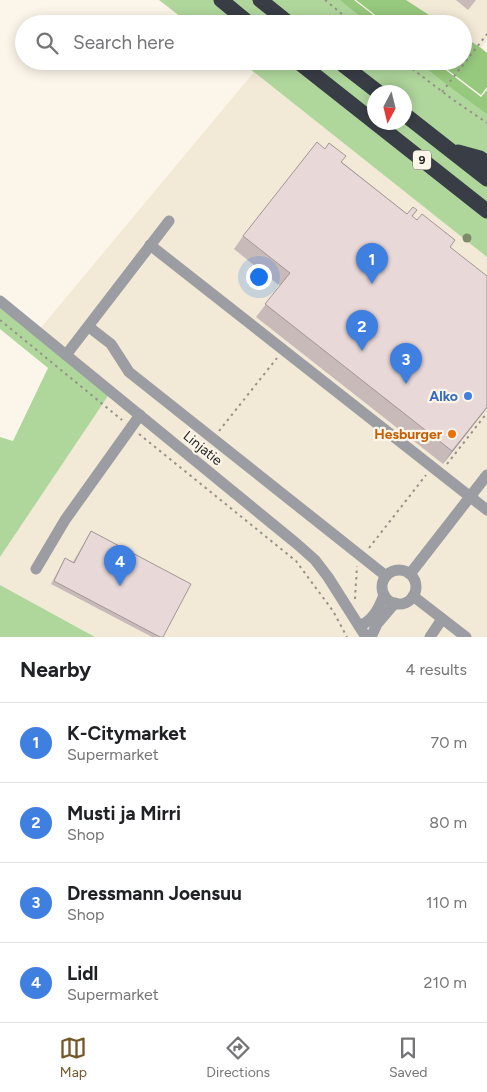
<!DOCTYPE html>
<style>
body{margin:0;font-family:Figtree,sans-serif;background:#f2f2f2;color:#202124}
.compass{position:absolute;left:367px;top:85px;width:45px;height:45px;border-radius:50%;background:#fff;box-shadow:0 2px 12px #0003;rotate:187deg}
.you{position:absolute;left:258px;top:276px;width:18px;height:18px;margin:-12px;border:4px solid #fff;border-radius:50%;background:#1a73e8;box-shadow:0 0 0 8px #1a73e833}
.badge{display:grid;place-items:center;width:32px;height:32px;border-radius:50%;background:#73582a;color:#fff;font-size:16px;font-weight:700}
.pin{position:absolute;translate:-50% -41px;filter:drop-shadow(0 1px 2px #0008)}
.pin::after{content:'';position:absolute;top:26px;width:18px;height:15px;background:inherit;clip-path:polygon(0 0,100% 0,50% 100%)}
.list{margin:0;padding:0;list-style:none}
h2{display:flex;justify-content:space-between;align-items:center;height:65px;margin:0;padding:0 20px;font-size:21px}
h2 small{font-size:16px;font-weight:400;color:#757577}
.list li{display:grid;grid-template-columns:32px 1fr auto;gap:15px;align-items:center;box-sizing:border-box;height:80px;padding:0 20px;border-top:1px solid #e0e0e0}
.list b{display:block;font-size:19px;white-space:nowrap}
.list p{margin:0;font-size:16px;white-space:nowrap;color:#757577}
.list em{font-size:16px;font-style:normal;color:#757577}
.icon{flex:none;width:28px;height:28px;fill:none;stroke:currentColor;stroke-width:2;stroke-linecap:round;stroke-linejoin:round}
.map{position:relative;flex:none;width:487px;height:637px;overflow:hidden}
.search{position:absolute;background:#fff;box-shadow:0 2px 12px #0003;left:15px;right:15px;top:15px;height:55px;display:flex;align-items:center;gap:12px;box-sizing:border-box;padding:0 18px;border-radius:28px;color:#757577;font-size:19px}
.sheet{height:385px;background:#fff}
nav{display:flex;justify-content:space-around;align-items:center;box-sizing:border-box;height:70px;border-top:1px solid #e0e0e0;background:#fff;font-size:14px;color:#757577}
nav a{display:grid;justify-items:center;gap:2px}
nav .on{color:#73582a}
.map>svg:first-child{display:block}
.built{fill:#f2e9d6}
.green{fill:#afd79c;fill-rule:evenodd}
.forest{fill:#96c87d}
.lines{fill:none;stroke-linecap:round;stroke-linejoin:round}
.path{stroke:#969289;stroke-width:2;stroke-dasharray:2.5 4;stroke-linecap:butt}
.minor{stroke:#9b9da2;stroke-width:11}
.highway{stroke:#383d46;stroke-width:15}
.tree{fill:#7d8b69}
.wall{fill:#c8bab9}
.shaded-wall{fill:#a29796}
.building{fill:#e8d8d7;stroke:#a29796}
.shop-dot{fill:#3f7fe0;stroke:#fcf6ea;stroke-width:2}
.food-dot{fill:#e8710a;stroke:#fcf6ea;stroke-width:2}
.labels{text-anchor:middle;stroke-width:4.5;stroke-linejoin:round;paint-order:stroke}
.shield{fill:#fcf6ea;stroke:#66635d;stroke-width:1}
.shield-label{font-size:12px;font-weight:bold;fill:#262420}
.shop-label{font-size:14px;font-weight:bold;fill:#366cbe;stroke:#fcf6ea;text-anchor:end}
.food-label{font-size:14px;font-weight:bold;fill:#c56008;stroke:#fcf6ea;text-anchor:end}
.street-label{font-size:14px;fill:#262420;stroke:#fcf6ea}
</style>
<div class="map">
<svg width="487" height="637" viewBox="0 0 487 637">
<rect width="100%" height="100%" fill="#fcf6ea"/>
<g class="built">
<path d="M 406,0 L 487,0 L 487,40 L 481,48 L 463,36 L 463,24 L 443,24 Z"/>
<path d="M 254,72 L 487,257 L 487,637 L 95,637 L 0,585 L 0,557 L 112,390 L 39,330 Z"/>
</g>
<g class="green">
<path d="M 159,0 L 342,0 L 373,24 L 190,24 Z"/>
<path d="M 240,61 L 421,61 L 487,112 L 487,257 ZM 374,92 L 404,92 L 404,122 L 374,122 Z"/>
<path d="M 0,298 L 112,390 L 0,557 L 0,437 L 13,441 L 48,368 L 0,329 Z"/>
<path d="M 0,585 L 95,637 L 0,637 Z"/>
</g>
<g class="forest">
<path d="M 340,0 L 354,0 L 385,24 L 370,24 Z"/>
<path d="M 356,0 L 406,0 L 443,24 L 387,24 Z"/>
<path d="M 463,36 L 481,48 L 487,53 L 487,87 L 481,95 L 436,61 L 463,61 Z"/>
<path d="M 417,61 L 434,61 L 481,97 L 487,90 L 487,114 L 450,87 Z"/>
</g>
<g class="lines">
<g class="path">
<path d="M 325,0 L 354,24"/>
<path d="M 402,61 L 452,99 L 487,123"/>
<path d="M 442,92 L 487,34"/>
<path d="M 0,320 L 122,420"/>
<path d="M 219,431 L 277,358"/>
<path d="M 139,434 L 296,561 L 333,611 L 347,637"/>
<path d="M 447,464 L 487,413"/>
<path d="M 369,548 L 426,475"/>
<path d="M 355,599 L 357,566"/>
</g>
<g class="minor">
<path d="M 150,245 L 487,510"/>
<path d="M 0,301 L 297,544 L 315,560 L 328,577 L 366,637"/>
<path d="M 89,327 L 111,344 L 129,372 L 386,576"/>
<path d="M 66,355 L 169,221"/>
<path d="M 36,569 L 65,520 L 140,415"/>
<circle cx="399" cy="587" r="17"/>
<path d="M 410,574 L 487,475"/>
<path d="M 413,596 L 466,637"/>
<path d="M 359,626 C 373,621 379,608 384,595"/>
<path d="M 371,637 L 377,624 L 395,603"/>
<path d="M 430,637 L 442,619"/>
</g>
<g class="highway">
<path d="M 221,0 L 250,24"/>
<path d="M 260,0 L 290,24"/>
<path d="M 297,61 L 487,211"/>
<path d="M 338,61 L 378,92"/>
<path d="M 404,114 L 487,179"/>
<path d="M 458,152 L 480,158 L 487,163"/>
</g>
</g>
<circle class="tree" cx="467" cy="238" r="4.5"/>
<g class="wall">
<path d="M 456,0 L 476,0 L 468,10 Z"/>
<path d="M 342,162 L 407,214 L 417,210 L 412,217 L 417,220 L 455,240 L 450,247 L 487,408 L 443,464 L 256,317 L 280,286 L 234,249 L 243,236 Z"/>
<path d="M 91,531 L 163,637 L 152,637 L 51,584 L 65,558 L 73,562 Z"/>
</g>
<path class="shaded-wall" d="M 487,407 L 487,408 L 443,464 L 452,451 Z"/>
<g class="building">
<path d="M 317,142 L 325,149 L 329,143 L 346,156 L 341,162 L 407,214 L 413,207 L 417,210 L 412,216 L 417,220 L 422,214 L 455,240 L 450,247 L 487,276 L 487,407 L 452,451 L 265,304 L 290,273 L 243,236 Z"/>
<path d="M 91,531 L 191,584 L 163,637 L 160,637 L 54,581 L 65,558 L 74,563 Z"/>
</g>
<circle class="shop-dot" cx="468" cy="396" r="5"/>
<circle class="food-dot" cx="452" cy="434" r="5"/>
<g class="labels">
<rect class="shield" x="413" y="150.5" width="18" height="19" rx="4"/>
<g class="shield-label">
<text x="422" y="164">9</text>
</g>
<g class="shop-label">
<text x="458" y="401">Alko</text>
</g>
<g class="food-label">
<text x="442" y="439">Hesburger</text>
</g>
<g class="street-label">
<text transform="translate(203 448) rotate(39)" y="5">Linjatie</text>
</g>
</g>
</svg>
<svg class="compass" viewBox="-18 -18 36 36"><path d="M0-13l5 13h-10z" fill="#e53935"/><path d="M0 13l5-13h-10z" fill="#757577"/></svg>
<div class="you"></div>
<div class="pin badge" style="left:372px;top:284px;background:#3f7fe0">1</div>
<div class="pin badge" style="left:362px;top:351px;background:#3f7fe0">2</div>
<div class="pin badge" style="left:406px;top:384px;background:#3f7fe0">3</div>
<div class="pin badge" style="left:120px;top:586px;background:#3f7fe0">4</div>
<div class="search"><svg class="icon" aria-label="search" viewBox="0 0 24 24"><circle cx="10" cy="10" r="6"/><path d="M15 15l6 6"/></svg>Search here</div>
</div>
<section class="sheet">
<h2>Nearby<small>4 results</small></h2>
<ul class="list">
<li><span class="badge" style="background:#3f7fe0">1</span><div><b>K-Citymarket</b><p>Supermarket</p></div><em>70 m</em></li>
<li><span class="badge" style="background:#3f7fe0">2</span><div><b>Musti ja Mirri</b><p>Shop</p></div><em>80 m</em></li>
<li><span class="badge" style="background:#3f7fe0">3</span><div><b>Dressmann Joensuu</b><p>Shop</p></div><em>110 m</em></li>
<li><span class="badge" style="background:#3f7fe0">4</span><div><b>Lidl</b><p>Supermarket</p></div><em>210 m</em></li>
</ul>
</section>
<nav>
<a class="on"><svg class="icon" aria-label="map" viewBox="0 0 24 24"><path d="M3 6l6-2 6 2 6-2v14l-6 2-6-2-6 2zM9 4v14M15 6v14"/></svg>Map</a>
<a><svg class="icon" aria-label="directions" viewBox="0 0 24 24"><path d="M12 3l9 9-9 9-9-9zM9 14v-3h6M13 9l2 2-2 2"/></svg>Directions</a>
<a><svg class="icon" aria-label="saved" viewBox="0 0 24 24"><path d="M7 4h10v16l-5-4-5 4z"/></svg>Saved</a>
</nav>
